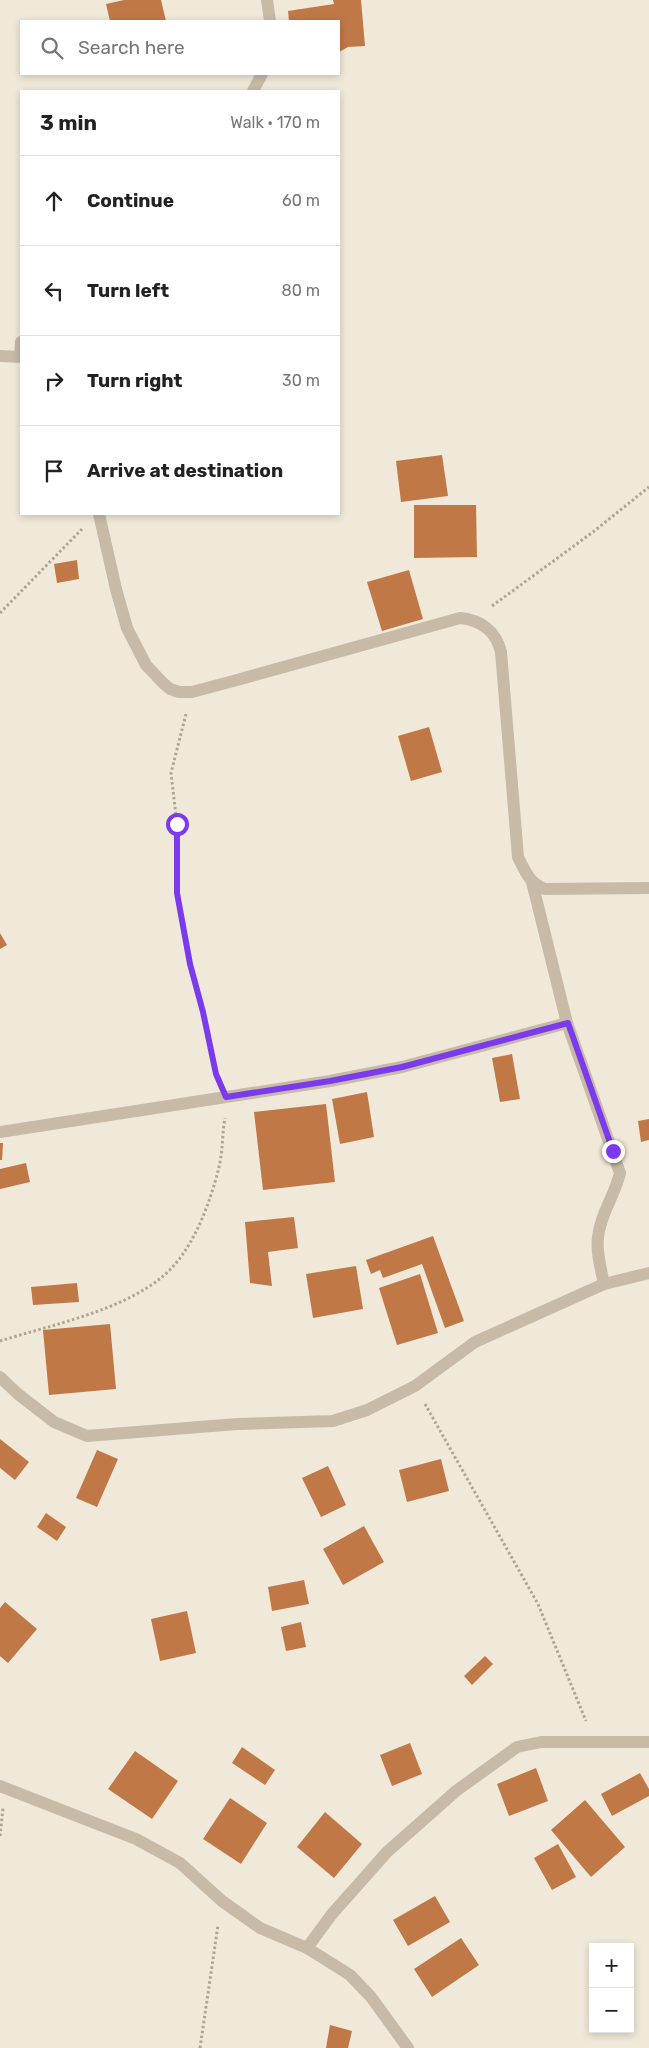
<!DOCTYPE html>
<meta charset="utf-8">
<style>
body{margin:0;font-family:Rubik,sans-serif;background:#f2f2f2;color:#222}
.controls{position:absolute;right:15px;bottom:15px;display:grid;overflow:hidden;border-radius:0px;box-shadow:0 2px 8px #0003}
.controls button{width:45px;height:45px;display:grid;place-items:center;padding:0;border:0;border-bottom:1px solid #e0e0e0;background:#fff;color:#222;font:25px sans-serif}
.stop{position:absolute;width:15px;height:15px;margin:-11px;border:4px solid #7c3aed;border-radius:50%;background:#fff}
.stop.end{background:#7c3aed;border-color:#fff;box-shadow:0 1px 5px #0008}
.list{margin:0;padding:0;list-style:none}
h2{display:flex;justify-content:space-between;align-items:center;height:65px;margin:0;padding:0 20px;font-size:21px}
h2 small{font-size:16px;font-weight:400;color:#767676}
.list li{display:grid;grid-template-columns:32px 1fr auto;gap:15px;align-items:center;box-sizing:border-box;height:90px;padding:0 20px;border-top:1px solid #e0e0e0}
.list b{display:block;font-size:19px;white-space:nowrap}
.list em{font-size:16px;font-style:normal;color:#767676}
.icon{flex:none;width:28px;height:28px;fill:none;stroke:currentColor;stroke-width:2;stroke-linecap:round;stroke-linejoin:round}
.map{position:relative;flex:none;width:649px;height:2048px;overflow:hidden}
.search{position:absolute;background:#fff;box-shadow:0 2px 8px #0003;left:20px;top:20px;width:320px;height:55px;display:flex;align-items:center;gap:12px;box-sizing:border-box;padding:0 18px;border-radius:0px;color:#767676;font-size:19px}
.panel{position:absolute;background:#fff;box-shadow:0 2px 8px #0003;left:20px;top:90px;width:320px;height:425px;border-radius:0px}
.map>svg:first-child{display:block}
.building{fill:#c07847}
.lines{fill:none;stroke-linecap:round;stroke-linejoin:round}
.path{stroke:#b2a590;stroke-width:3;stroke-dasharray:2.5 2.5;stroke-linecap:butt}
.minor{stroke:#c7baa6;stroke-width:12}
.route{stroke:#7c3aed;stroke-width:6}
</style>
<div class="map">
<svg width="649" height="2048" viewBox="0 0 649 2048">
<rect width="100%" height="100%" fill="#f0e9d9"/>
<g class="building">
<path d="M 124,0 L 161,0 L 166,21 L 110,21 L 106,4 Z"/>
<path d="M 333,0 L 361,0 L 365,46 L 348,47 L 339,52 L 339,21 L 289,21 L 288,11 L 334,4 Z"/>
<path d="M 442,455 L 448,496 L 401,502 L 396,461 Z"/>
<path d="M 414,505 L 476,505 L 477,557 L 414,558 Z"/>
<path d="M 77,560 L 79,579 L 57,583 L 54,564 Z"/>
<path d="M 409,570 L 423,619 L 382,631 L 367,582 Z"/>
<path d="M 429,727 L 442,772 L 411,781 L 398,736 Z"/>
<path d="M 0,933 L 7,945 L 0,949 Z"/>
<path d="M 512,1054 L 520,1099 L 500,1102 L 492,1058 Z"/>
<path d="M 367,1092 L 374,1137 L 340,1144 L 332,1099 Z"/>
<path d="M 326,1104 L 335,1182 L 263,1190 L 254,1112 Z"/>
<path d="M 649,1119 L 649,1140 L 641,1142 L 638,1121 Z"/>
<path d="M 0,1143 L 3,1143 L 2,1160 L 0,1160 Z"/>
<path d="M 26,1163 L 30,1182 L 0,1189 L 0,1169 Z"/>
<path d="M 294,1217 L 298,1248 L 268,1252 L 272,1286 L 250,1283 L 245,1222 Z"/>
<path d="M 433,1236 L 464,1321 L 445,1328 L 422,1264 L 383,1278 L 380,1270 L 371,1274 L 366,1260 Z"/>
<path d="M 356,1266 L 363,1309 L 313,1318 L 306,1274 Z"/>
<path d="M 420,1274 L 438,1333 L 397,1345 L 379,1288 Z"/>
<path d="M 77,1283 L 79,1302 L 33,1305 L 31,1287 Z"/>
<path d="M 110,1324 L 116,1389 L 49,1395 L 43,1330 Z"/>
<path d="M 0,1439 L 29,1462 L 15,1480 L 0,1468 Z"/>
<path d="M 97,1450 L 118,1459 L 97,1507 L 76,1498 Z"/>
<path d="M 441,1459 L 449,1491 L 407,1502 L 399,1470 Z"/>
<path d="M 328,1466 L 346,1505 L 321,1517 L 302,1478 Z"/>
<path d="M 46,1513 L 66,1527 L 57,1541 L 37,1527 Z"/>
<path d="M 364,1526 L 384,1562 L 343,1585 L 323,1549 Z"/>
<path d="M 304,1580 L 309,1604 L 272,1611 L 268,1587 Z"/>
<path d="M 5,1602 L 37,1629 L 8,1663 L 0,1656 L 0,1608 Z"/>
<path d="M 187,1611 L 196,1653 L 160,1661 L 151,1619 Z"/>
<path d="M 301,1622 L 306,1647 L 286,1651 L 281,1627 Z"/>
<path d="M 485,1656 L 493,1664 L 472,1685 L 464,1676 Z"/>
<path d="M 410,1743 L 422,1774 L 392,1786 L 380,1755 Z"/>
<path d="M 242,1747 L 275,1770 L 265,1785 L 232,1763 Z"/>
<path d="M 135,1751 L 178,1781 L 152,1819 L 108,1789 Z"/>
<path d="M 536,1768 L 548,1801 L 509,1816 L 497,1784 Z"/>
<path d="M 640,1773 L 649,1789 L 649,1796 L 612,1816 L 601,1794 Z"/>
<path d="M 230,1798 L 267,1823 L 241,1864 L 203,1839 Z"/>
<path d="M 585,1800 L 625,1847 L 591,1877 L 551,1830 Z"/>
<path d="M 325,1812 L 362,1844 L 334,1878 L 297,1847 Z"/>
<path d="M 558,1844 L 576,1877 L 552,1890 L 534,1858 Z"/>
<path d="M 435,1896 L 450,1922 L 408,1946 L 393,1920 Z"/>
<path d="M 461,1938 L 479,1965 L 432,1997 L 414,1969 Z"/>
<path d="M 330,2025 L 352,2031 L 348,2048 L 326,2048 Z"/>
</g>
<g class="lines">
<g class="path">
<path d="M 492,606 L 593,532 L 649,487"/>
<path d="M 0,613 L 82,529"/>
<path d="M 186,714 L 171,773 L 177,824 L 177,893 L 190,964 L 203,1012 L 216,1076"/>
<path d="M 0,1341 C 51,1325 121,1311 162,1277 C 192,1253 210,1204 219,1167 C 223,1151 222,1134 225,1118"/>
<path d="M 425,1404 L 538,1604 L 586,1721"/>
<path d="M 0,1836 L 3,1808"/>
<path d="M 200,2048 L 218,1925"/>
</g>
<g class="minor">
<path d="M 267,0 L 270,21"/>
<path d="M 253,91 L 262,74"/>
<path d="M 0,356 L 21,357"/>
<path d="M 20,356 L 21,342"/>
<path d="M 99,514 L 116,589 L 127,628 L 146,665 L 163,683 L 170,689 L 179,692 L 192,692 L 237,680 L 460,618 C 481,620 496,631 501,652 L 518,857 C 525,871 529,883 545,889 L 649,888"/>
<path d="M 532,882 L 567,1023 L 620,1173 C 615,1195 600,1215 598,1237 C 596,1252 601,1269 604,1284"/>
<path d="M 0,1132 L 330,1081 L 402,1067 L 567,1023"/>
<path d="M 0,1377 L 18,1394 L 54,1422 L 87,1436 L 237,1424 L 333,1421 L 367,1410 L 415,1386 L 475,1342 L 604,1284 L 649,1273"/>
<path d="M 0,1786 L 136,1839 L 180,1863 L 222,1901 L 260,1928 L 307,1948 L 350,1975 L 371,1997 L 408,2048"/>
<path d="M 307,1948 L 332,1914 L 387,1852 L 456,1791 L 517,1747 L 541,1742 L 649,1742"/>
</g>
</g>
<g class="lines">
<path class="route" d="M 177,824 L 177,893 L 190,964 L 203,1012 L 216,1074 L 226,1097 L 330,1081 L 402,1067 L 568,1023 L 613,1151"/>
</g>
</svg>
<div class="controls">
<button>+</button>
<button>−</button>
</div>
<div class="stop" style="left:177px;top:824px"></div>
<div class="stop end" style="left:613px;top:1151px"></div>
<div class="search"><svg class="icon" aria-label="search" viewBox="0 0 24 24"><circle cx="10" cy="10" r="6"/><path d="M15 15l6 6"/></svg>Search here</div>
<section class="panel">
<h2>3 min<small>Walk · 170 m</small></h2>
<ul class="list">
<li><svg class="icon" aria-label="ahead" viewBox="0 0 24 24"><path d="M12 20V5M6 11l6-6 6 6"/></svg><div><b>Continue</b></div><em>60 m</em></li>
<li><svg class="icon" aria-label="left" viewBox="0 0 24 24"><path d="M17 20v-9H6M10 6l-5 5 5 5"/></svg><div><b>Turn left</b></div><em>80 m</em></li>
<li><svg class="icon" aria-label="right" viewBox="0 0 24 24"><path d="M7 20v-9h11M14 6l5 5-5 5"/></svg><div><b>Turn right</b></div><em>30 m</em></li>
<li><svg class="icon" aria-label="arrive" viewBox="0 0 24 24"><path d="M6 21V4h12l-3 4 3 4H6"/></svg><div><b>Arrive at destination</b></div></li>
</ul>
</section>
</div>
